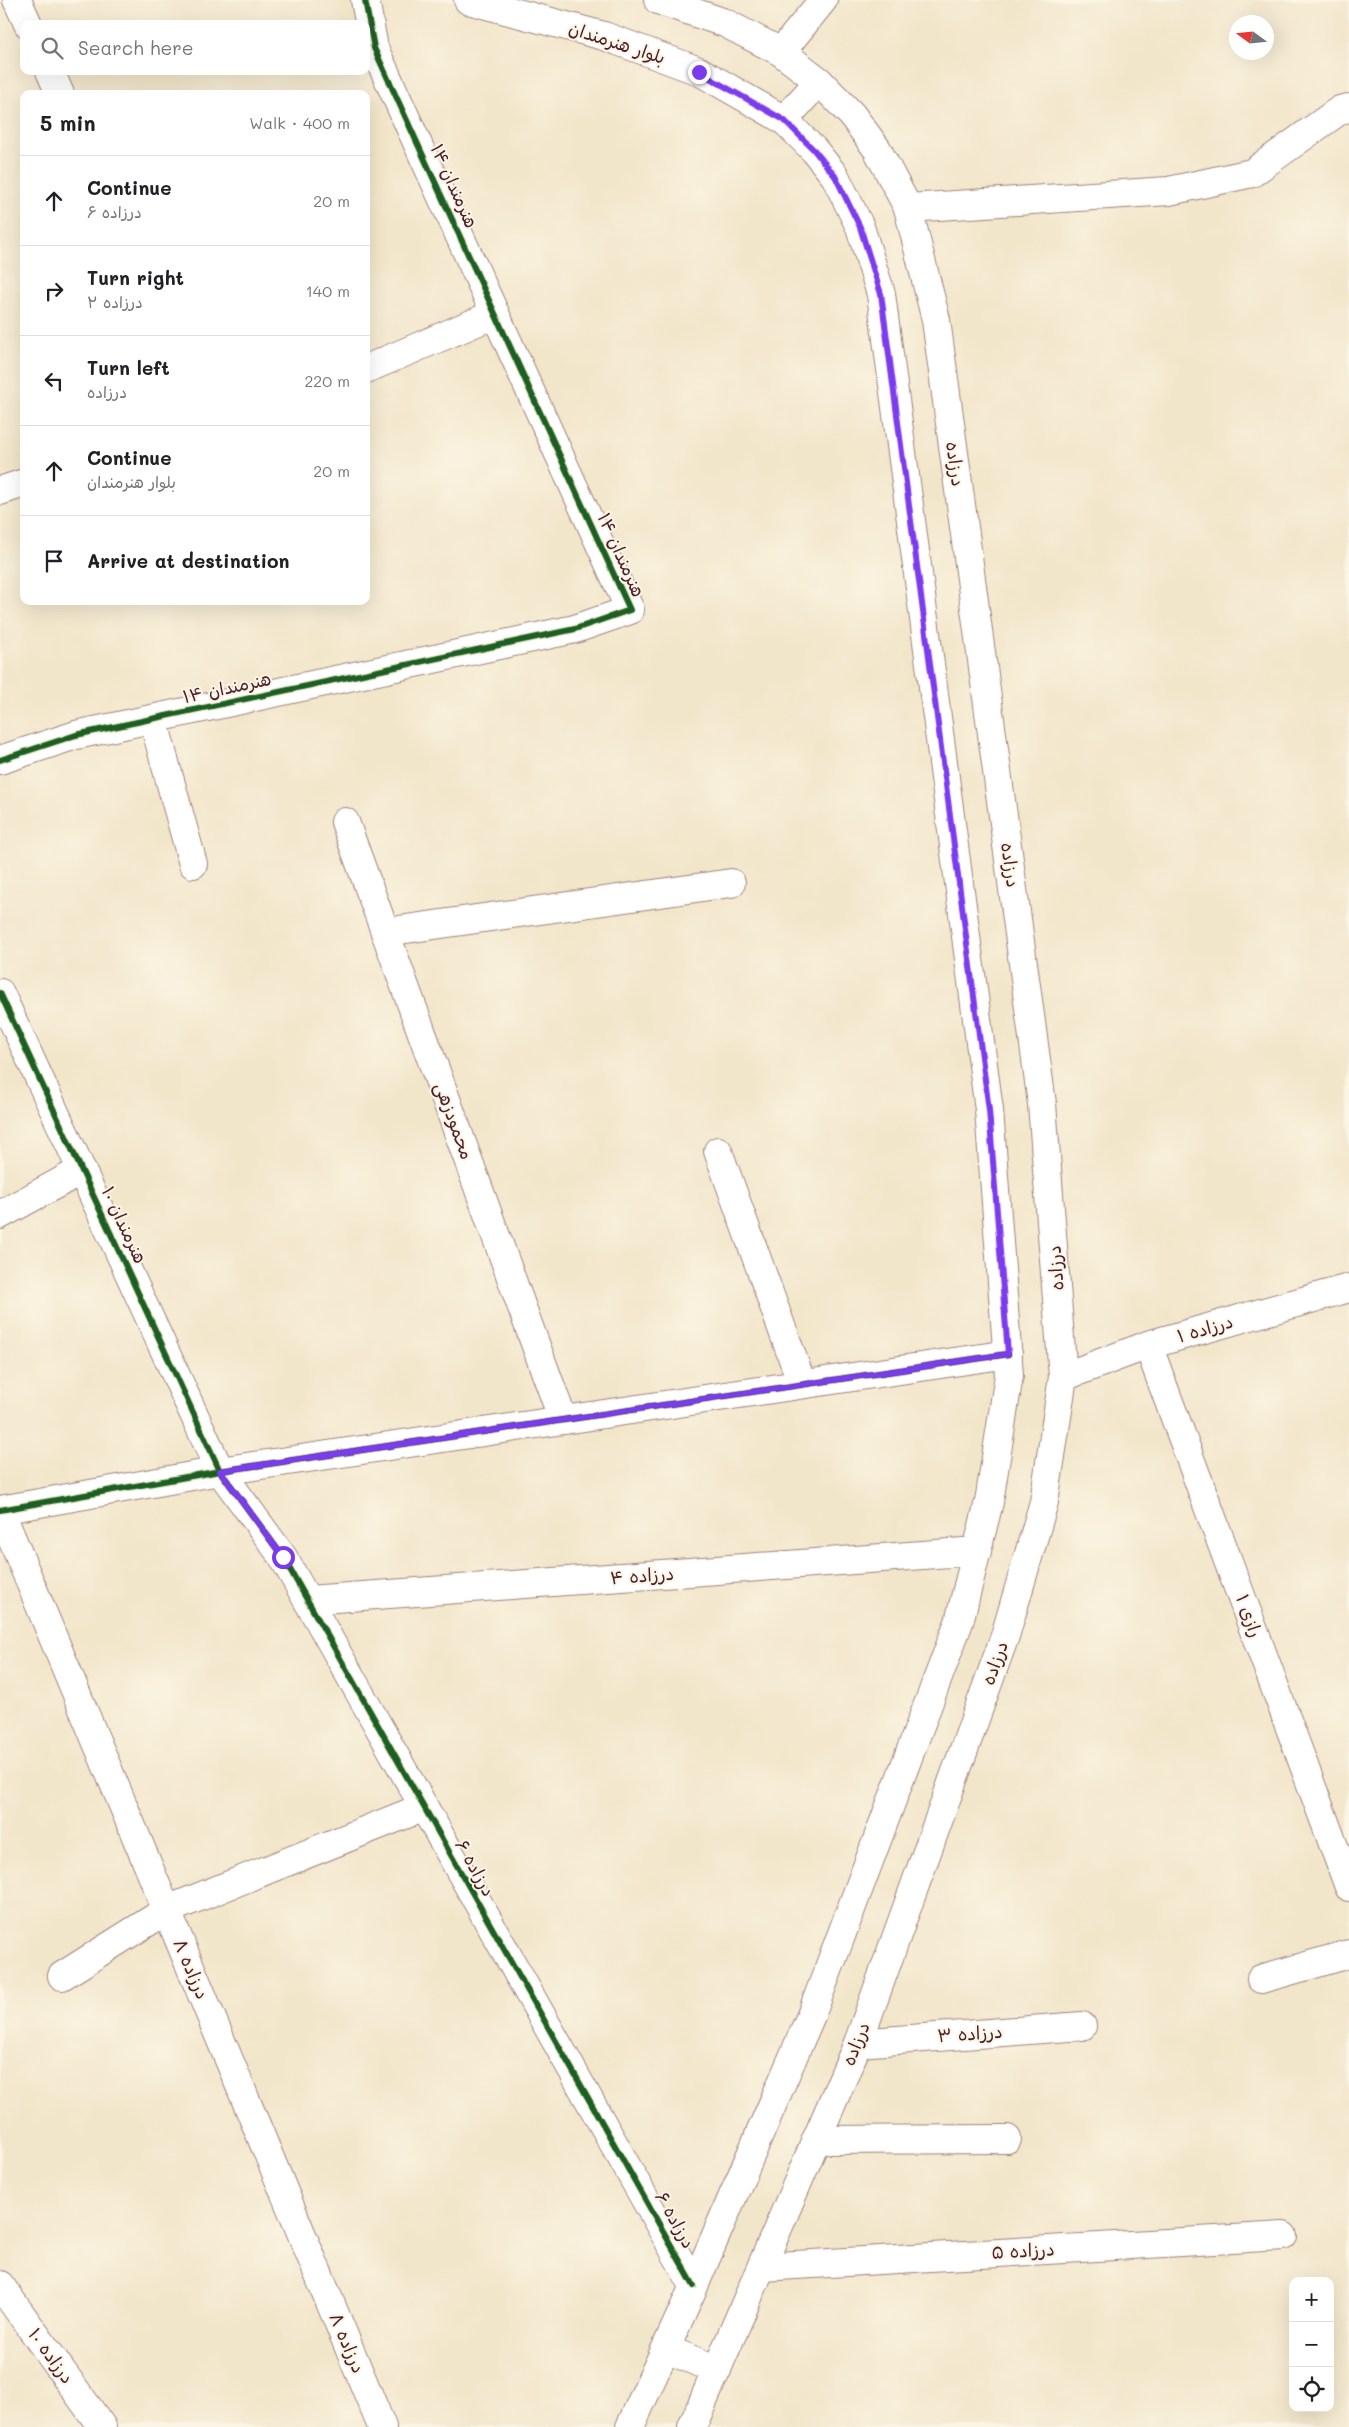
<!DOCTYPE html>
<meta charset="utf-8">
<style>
body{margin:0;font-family:Mali,"Playpen Sans Arabic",sans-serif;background:#f6f6f6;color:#202124}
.controls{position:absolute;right:15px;bottom:15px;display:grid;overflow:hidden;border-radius:10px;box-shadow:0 5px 20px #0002}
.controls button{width:45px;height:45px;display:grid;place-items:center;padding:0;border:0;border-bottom:1px solid #e0e0e0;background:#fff;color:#202124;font:25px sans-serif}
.compass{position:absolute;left:1229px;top:15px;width:45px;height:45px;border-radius:50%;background:#fff;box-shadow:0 5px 20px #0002;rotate:285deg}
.stop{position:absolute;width:15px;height:15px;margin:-11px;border:4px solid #7c3aed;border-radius:50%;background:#fff}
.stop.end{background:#7c3aed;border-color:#fff;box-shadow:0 1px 5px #0008}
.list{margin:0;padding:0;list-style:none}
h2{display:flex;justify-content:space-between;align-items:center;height:65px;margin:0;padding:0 20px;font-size:21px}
h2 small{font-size:16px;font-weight:400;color:#757577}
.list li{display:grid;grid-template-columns:32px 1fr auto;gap:15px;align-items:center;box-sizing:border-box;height:90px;padding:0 20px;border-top:1px solid #e0e0e0}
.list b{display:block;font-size:19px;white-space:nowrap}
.list p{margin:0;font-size:16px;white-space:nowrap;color:#757577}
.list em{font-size:16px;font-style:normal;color:#757577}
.icon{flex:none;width:28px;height:28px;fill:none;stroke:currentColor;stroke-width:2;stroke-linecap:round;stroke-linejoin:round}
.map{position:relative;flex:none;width:1349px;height:2427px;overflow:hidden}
.search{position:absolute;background:#fff;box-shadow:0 5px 20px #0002;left:20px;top:20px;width:350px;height:55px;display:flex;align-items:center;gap:12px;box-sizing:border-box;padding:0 18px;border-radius:10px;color:#757577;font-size:19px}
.panel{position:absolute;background:#fff;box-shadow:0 5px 20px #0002;left:20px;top:90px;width:350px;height:515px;border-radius:10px}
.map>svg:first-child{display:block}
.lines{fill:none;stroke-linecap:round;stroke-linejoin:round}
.minor-casing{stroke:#9e827a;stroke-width:30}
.major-casing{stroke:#9e827a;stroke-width:30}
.minor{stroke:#fff;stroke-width:28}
.major{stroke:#fff;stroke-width:28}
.cycleway-casing{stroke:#fcf5e5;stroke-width:9}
.cycleway{stroke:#1b5e20;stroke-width:6}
.route{stroke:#7c3aed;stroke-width:6}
.labels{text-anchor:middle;stroke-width:4;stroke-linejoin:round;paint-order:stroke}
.street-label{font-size:18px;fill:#4a1f2b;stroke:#fcf5e5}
</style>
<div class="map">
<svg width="1349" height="2427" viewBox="0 0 1349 2427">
<rect width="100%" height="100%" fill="#fcf5e5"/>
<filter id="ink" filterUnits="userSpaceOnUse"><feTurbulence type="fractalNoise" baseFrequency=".02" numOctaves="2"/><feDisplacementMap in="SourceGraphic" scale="10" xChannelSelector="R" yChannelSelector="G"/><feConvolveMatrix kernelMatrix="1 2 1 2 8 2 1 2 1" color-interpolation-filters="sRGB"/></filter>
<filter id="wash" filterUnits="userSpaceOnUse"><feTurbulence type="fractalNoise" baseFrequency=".0096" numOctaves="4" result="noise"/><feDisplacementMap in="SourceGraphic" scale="20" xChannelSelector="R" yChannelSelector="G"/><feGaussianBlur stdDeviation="1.12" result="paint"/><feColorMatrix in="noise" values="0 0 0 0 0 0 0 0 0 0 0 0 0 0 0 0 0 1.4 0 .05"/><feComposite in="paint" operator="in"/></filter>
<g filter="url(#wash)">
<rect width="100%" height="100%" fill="#f2e6ca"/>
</g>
<g filter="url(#ink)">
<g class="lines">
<defs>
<g id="minor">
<path d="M 17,0 L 28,24"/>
<path d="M 781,52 L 823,0"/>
<path d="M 50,71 L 60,94"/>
<path d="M 908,208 L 1169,191 L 1252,173 L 1340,110 L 1349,108"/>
<path d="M 366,369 L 495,314"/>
<path d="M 0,491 L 24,483"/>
<path d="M 153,719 L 193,864"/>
<path d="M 0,760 L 76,735 L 575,629 L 630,610 L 374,48 L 365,0"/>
<path d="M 345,822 L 563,1420"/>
<path d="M 385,932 L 731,883"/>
<path d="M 0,993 L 220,1471 L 283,1557 L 694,2286"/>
<path d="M 718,1151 L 802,1384"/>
<path d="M 0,1215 L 82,1170"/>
<path d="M 1148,1345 L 1349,1887"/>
<path d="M 1063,1377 L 1148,1345 L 1349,1288"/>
<path d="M 0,1510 L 220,1471 L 1008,1354"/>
<path d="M 0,1510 L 382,2427"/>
<path d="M 308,1600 L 977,1551"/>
<path d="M 62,1976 L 167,1910 L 424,1807"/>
<path d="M 1261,1979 L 1349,1954"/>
<path d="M 858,2043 L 1082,2026"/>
<path d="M 816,2140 L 1007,2139"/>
<path d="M 762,2267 L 1283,2236"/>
<path d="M 0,2285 L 102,2427"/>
</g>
<g id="major">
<path d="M 468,0 L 604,36 L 699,71 L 784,120 L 814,150 L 835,176 L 860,227 L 881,294 L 989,1110 L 1009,1375 L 989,1502 L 959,1622 L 812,2013 L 694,2286 L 630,2427"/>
<path d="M 658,0 L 725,23 L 781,52 L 819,81 L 852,115 L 877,149 L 908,208 L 936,320 L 1042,1104 L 1063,1377 L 1044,1502 L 1005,1636 L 858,2043 L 692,2427"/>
<path d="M 784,120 L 819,81"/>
<path d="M 666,2349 L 717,2370"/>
</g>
</defs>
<use href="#minor" class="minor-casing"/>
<use href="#major" class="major-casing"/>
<use href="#minor" class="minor"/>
<use href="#major" class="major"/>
<defs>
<g id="cycleway">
<path d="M 0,760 L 76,735 L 575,629 L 630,610 L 374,48 L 365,0"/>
<path d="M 0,993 L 220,1471 L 283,1557 L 694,2286"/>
<path d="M 0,1510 L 220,1471 L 1008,1354"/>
</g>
</defs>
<use href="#cycleway" class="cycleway-casing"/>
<use href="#cycleway" class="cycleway"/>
</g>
</g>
<g class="lines" filter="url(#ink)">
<path class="route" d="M 283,1557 L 220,1471 L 1008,1354 L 989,1110 L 881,294 L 860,227 L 835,176 L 814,150 L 784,120 L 699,72"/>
</g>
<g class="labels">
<g class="street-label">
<text transform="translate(617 43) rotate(18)" y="6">بلوار هنرمندان</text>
<text transform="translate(454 186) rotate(66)" y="6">هنرمندان ۱۴</text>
<text transform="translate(955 464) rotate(82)" y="6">درزاده</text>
<text transform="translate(621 555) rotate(66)" y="6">هنرمندان ۱۴</text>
<text transform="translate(227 688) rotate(-12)" y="6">هنرمندان ۱۴</text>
<text transform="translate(1010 865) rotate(82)" y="6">درزاده</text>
<text transform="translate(454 1121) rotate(70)" y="6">محمودزهی</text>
<text transform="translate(124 1225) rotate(65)" y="6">هنرمندان ۱۰</text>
<text transform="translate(1056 1268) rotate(-94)" y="6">درزاده</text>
<text transform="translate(1205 1329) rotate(-16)" y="6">درزاده ۱</text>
<text transform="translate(642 1576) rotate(-4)" y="6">درزاده ۴</text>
<text transform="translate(1249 1616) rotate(70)" y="6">رازی ۱</text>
<text transform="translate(995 1663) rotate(-70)" y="6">درزاده</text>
<text transform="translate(475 1868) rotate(61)" y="6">درزاده ۶</text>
<text transform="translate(191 1969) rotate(67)" y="6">درزاده ۸</text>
<text transform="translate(970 2034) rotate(-4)" y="6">درزاده ۳</text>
<text transform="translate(856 2044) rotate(-68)" y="6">درزاده</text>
<text transform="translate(675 2220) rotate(61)" y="6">درزاده ۶</text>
<text transform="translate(1023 2251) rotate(-3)" y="6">درزاده ۵</text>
<text transform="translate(347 2343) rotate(67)" y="6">درزاده ۸</text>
<text transform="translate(51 2356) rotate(54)" y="6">درزاده ۱۰</text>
</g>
</g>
</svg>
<div class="controls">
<button>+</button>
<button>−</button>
<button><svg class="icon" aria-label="locate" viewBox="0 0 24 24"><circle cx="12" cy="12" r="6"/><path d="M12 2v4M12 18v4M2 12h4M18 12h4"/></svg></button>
</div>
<svg class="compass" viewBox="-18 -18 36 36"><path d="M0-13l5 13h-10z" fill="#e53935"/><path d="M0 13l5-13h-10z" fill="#757577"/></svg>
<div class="stop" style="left:283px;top:1557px"></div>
<div class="stop end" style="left:699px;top:72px"></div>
<div class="search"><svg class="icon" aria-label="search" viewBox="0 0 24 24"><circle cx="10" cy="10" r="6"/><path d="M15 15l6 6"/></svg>Search here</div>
<section class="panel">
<h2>5 min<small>Walk · 400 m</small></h2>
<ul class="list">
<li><svg class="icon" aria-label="ahead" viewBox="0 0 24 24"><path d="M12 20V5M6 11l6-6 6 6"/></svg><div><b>Continue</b><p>درزاده ۶</p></div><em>20 m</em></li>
<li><svg class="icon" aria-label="right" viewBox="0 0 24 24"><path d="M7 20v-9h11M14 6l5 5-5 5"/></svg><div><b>Turn right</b><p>درزاده ۲</p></div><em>140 m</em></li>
<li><svg class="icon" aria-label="left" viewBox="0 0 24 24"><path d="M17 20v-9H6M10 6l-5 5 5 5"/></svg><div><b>Turn left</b><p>درزاده</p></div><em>220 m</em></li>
<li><svg class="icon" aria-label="ahead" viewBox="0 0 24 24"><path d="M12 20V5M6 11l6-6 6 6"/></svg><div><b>Continue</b><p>بلوار هنرمندان</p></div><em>20 m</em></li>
<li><svg class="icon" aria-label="arrive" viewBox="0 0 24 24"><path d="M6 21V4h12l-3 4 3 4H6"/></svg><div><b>Arrive at destination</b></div></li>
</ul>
</section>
</div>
